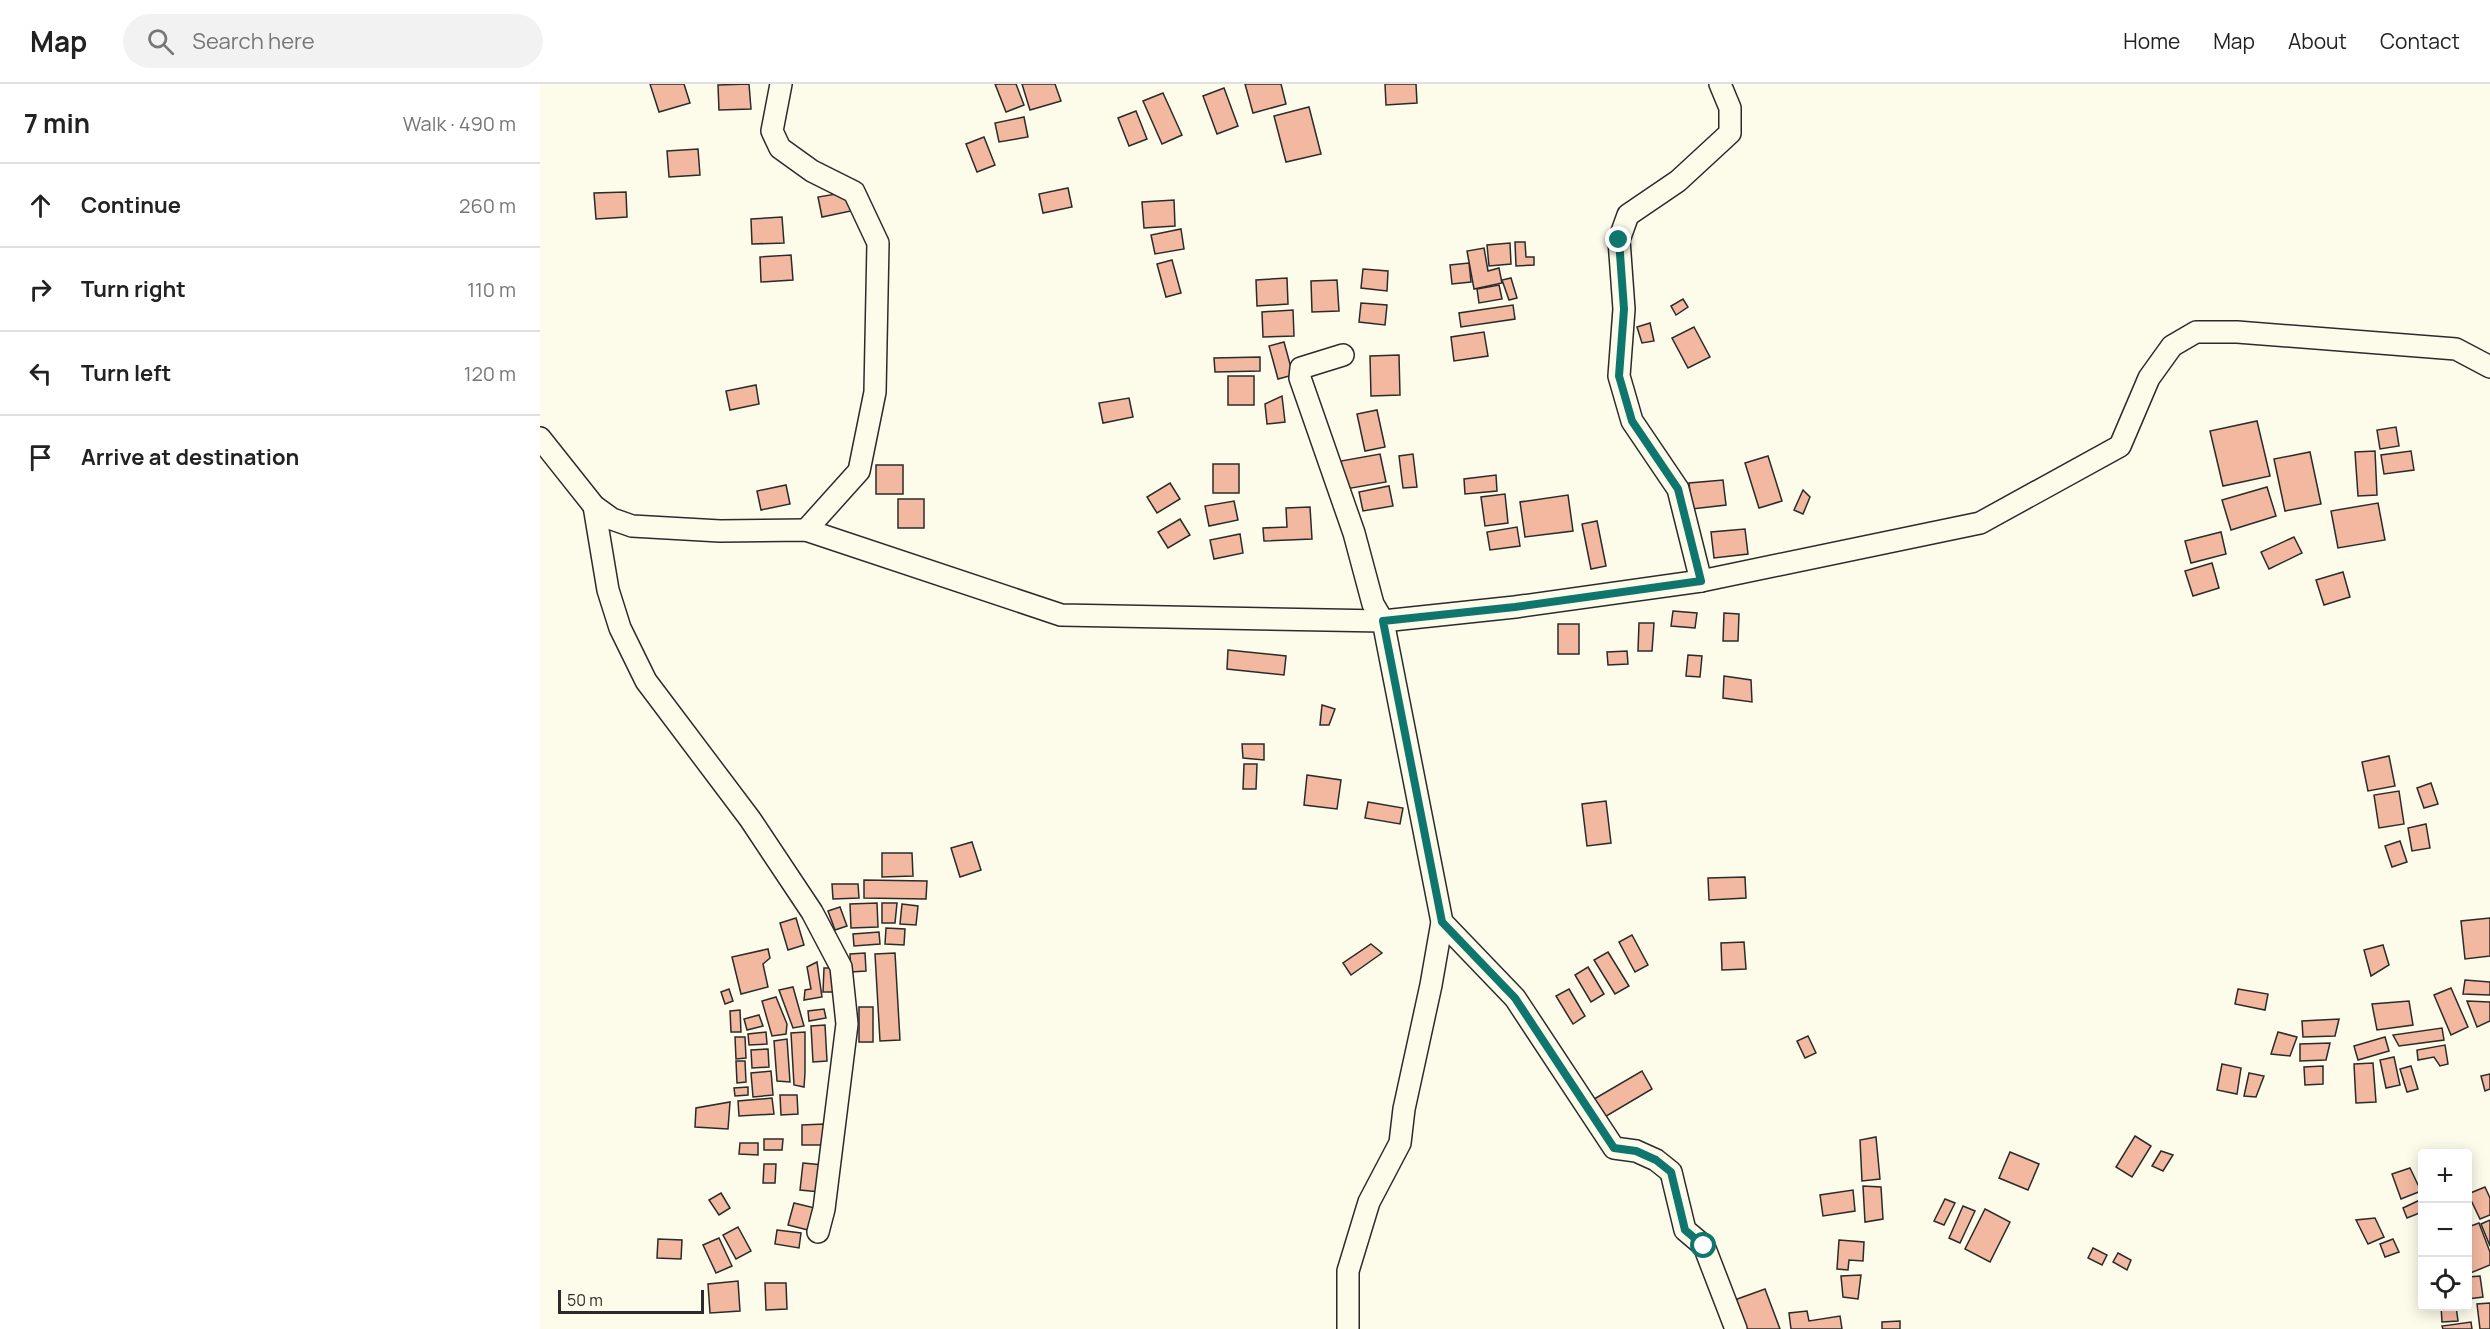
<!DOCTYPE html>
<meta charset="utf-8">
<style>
body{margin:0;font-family:Manrope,sans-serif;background:#f2f2f2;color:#222}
.controls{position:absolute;right:18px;bottom:18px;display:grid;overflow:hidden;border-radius:6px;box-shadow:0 3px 15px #0003}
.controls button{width:54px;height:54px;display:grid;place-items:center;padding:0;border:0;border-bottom:2px solid #e0e0e0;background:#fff;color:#222;font:30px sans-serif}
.scale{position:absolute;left:18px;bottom:15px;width:146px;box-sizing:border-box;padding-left:6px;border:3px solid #2b2b2b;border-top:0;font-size:16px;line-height:21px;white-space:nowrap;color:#2b2b2b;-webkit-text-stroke:4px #fdfbea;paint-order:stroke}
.stop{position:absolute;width:18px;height:18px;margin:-14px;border:4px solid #0f766e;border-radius:50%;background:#fff}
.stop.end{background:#0f766e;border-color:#fff;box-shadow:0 2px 6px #0008}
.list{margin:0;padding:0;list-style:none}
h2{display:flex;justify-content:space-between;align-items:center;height:78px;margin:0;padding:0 24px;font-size:26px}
h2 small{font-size:20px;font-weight:400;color:#767676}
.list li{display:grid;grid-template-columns:39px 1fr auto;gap:18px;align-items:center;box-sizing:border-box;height:84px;padding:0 24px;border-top:2px solid #e0e0e0}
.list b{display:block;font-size:22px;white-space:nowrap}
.list em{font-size:20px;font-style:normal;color:#767676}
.icon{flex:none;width:33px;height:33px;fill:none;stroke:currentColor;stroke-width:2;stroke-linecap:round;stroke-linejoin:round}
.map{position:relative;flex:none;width:1950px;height:1245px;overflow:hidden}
header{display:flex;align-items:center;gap:36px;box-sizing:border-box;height:84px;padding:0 30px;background:#fff;border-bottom:2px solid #e0e0e0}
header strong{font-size:28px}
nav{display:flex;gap:33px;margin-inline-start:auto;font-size:21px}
.search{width:420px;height:54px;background:#f2f2f2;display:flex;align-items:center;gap:15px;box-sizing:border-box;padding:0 21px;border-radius:33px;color:#767676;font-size:22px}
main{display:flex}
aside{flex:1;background:#fff}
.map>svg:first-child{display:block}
.building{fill:#f2b8a0;stroke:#2b2b2b;stroke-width:1.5}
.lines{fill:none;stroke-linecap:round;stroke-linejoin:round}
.minor-casing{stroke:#2b2b2b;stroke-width:24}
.minor{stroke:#fdfbea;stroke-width:21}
.route{stroke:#0f766e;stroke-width:8}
</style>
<header>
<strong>Map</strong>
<div class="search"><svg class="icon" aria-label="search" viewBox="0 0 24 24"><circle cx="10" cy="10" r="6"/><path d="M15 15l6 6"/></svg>Search here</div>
<nav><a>Home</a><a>Map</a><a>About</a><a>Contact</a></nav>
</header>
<main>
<aside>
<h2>7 min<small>Walk · 490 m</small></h2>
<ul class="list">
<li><svg class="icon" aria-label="ahead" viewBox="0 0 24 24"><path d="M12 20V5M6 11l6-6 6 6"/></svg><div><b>Continue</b></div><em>260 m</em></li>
<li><svg class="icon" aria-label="right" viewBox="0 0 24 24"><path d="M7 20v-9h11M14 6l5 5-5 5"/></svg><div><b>Turn right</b></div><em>110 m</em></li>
<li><svg class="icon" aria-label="left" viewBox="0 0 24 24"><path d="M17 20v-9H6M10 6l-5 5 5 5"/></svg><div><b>Turn left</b></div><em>120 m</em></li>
<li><svg class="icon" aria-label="arrive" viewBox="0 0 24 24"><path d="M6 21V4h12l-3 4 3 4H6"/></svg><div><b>Arrive at destination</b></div></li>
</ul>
</aside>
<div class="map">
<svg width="1950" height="1245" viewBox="0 0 1950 1245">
<rect width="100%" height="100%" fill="#fdfbea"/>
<g class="building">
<path d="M 110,0 L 144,0 L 150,19 L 119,28 Z"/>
<path d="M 209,0 L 211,25 L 179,26 L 178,1 Z"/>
<path d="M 455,0 L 476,0 L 484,21 L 466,28 Z"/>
<path d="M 482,0 L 515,0 L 521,17 L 490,26 Z"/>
<path d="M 705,0 L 741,0 L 746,20 L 713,29 Z"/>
<path d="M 845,0 L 876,0 L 877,19 L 846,21 Z"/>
<path d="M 684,4 L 698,42 L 677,50 L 663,12 Z"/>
<path d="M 623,9 L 642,51 L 622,60 L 603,17 Z"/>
<path d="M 769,23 L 781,70 L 746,78 L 734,32 Z"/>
<path d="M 596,27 L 607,55 L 589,62 L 578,34 Z"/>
<path d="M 484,33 L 488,53 L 459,58 L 455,39 Z"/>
<path d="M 444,53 L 455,81 L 437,88 L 426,60 Z"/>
<path d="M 158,65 L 160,91 L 129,93 L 127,67 Z"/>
<path d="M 528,104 L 532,123 L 503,129 L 499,110 Z"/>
<path d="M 86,108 L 87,133 L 56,135 L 54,109 Z"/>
<path d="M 308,108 L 311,127 L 282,133 L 278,113 Z"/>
<path d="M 634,116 L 635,142 L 604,144 L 602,118 Z"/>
<path d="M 242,133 L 244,159 L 212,160 L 211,135 Z"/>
<path d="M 641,145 L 644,165 L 615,170 L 611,151 Z"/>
<path d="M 975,158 L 985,158 L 986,173 L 994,173 L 994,181 L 976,182 Z"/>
<path d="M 970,159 L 971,180 L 949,182 L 947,161 Z"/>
<path d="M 944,164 L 948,187 L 959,184 L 962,199 L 934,205 L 927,167 Z"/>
<path d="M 251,171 L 253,196 L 221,198 L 220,173 Z"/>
<path d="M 632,176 L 641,209 L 626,213 L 617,180 Z"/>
<path d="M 929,179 L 931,198 L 912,200 L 910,181 Z"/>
<path d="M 823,185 L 848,187 L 847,207 L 821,204 Z"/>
<path d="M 747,194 L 748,220 L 717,222 L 716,196 Z"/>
<path d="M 971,194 L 977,214 L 969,216 L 962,196 Z"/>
<path d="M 797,196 L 799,227 L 772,228 L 771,197 Z"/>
<path d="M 959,201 L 962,215 L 939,219 L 937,205 Z"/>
<path d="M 1143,215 L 1148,223 L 1136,231 L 1131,222 Z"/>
<path d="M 821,219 L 847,221 L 845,241 L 819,238 Z"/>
<path d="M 973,221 L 975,235 L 921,243 L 919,229 Z"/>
<path d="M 753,226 L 754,252 L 723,253 L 722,228 Z"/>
<path d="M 1110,239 L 1114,257 L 1102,259 L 1097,243 Z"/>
<path d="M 1154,243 L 1170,273 L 1148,284 L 1132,254 Z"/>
<path d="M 944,248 L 948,272 L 914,277 L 911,253 Z"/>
<path d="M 744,258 L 753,291 L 738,295 L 729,262 Z"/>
<path d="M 859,271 L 860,311 L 831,312 L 830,272 Z"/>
<path d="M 720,273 L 720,287 L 675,288 L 674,274 Z"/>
<rect x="688" y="292" width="26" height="29"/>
<path d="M 216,301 L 219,320 L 190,326 L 186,307 Z"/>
<path d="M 742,312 L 745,338 L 727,340 L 725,320 Z"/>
<path d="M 589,314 L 593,333 L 563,339 L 559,319 Z"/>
<path d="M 837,326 L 845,363 L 825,367 L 817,330 Z"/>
<path d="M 1717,337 L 1730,392 L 1683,402 L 1670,347 Z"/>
<path d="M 1856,343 L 1859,362 L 1840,365 L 1837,346 Z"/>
<path d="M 1835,367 L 1837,411 L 1818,412 L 1815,368 Z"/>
<path d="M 1871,367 L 1874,386 L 1844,390 L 1841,371 Z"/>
<path d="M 1770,368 L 1781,420 L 1745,427 L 1734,375 Z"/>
<path d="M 840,370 L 846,398 L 806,405 L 801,377 Z"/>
<path d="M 873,370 L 877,403 L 863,404 L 859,372 Z"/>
<path d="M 1228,372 L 1242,417 L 1219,424 L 1205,379 Z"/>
<rect x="673" y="380" width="26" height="29"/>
<rect x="336" y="381" width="27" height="29"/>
<path d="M 956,391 L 957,407 L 925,410 L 924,395 Z"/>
<path d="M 1183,396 L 1186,421 L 1152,425 L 1149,399 Z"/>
<path d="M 630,399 L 640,415 L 617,429 L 607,413 Z"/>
<path d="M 246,401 L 250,420 L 221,426 L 217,407 Z"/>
<path d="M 849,402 L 853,422 L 823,427 L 819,408 Z"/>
<path d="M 1727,403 L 1736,432 L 1691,446 L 1682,416 Z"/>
<path d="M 1263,406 L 1270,413 L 1263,430 L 1254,426 Z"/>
<path d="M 965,410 L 968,439 L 945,442 L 941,413 Z"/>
<path d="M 1028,411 L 1033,447 L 985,453 L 980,418 Z"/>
<rect x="358" y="415" width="26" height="29"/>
<path d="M 694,417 L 698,436 L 669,442 L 665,422 Z"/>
<path d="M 1838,419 L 1845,456 L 1798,464 L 1791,427 Z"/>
<path d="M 770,423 L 772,455 L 724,457 L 723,444 L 747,443 L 746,424 Z"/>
<path d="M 640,435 L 650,451 L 628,464 L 618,448 Z"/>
<path d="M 1057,437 L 1066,482 L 1051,485 L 1042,440 Z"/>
<path d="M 977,443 L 980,462 L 950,466 L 947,448 Z"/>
<path d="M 1205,445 L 1208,470 L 1174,474 L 1171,448 Z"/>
<path d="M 1681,448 L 1686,470 L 1651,479 L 1645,457 Z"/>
<path d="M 700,450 L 703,469 L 674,475 L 670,456 Z"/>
<path d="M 1754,453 L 1762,469 L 1729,485 L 1721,468 Z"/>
<path d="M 1672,479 L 1679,504 L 1653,512 L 1645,487 Z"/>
<path d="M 1803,488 L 1810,513 L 1784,521 L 1776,496 Z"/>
<path d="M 1133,527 L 1157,529 L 1155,544 L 1131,542 Z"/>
<path d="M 1184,529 L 1199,530 L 1198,557 L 1183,557 Z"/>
<path d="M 1099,539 L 1114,539 L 1112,567 L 1098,567 Z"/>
<rect x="1018" y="540" width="21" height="30"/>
<path d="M 688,566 L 746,572 L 744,591 L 687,585 Z"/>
<path d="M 1087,567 L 1088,580 L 1068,581 L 1067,568 Z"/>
<path d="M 1148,571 L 1162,572 L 1160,593 L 1146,592 Z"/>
<path d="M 1184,592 L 1211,596 L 1212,618 L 1183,614 Z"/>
<path d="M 782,621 L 795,625 L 789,641 L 780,641 Z"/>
<path d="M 702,660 L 724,660 L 724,676 L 703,674 Z"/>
<path d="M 1849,672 L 1855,702 L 1828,707 L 1822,678 Z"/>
<path d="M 704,680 L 717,680 L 716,705 L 703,705 Z"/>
<path d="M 767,691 L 801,696 L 797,725 L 764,721 Z"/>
<path d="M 1891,699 L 1898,720 L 1884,724 L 1877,704 Z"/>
<path d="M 1859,707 L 1864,740 L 1839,744 L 1834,711 Z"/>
<path d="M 1066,717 L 1071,759 L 1047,762 L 1042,720 Z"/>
<path d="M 828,718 L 863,724 L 860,740 L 825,734 Z"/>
<path d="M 1886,740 L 1890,764 L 1872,767 L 1868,744 Z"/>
<path d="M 1860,757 L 1867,778 L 1852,783 L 1845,762 Z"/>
<path d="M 432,758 L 441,786 L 420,793 L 411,764 Z"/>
<path d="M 342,769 L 372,769 L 373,792 L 342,793 Z"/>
<path d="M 1205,793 L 1206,814 L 1169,816 L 1168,794 Z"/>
<path d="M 324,796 L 387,797 L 386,815 L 324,814 Z"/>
<path d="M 292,800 L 318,800 L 319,814 L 293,815 Z"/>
<path d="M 337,819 L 338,843 L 311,844 L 310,820 Z"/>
<path d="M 342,819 L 357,819 L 355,839 L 342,839 Z"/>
<path d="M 362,820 L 378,822 L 376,841 L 360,840 Z"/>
<path d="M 300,823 L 307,842 L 295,846 L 288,827 Z"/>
<path d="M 256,834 L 264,861 L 248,866 L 240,839 Z"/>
<path d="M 1950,834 L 1950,872 L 1925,875 L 1921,837 Z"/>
<path d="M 346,844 L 365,845 L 364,861 L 345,860 Z"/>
<path d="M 339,848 L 340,860 L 314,862 L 313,850 Z"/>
<path d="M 1092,851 L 1108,881 L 1095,888 L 1079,858 Z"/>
<path d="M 1204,858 L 1206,885 L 1182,886 L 1181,859 Z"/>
<path d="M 831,860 L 842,869 L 811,891 L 803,879 Z"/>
<path d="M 1843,861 L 1849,881 L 1831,892 L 1824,866 Z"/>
<path d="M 228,865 L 230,874 L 223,880 L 228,903 L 201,910 L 192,873 Z"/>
<path d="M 1068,868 L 1089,902 L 1075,910 L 1054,876 Z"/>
<path d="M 325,869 L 326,887 L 311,888 L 310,870 Z"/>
<path d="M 355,869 L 360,956 L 340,957 L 335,870 Z"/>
<path d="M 277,878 L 282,913 L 264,916 L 265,906 L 271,905 L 267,883 Z"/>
<path d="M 1048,883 L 1064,910 L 1051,918 L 1035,891 Z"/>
<path d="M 284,884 L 294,884 L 293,908 L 283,908 Z"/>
<path d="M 1925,896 L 1950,898 L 1950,911 L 1923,910 Z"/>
<path d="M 253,903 L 264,942 L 253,944 L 239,906 Z"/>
<path d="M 1911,904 L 1928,943 L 1911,951 L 1894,911 Z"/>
<path d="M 189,905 L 193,917 L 185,920 L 181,908 Z"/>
<path d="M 1029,905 L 1045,932 L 1033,940 L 1016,912 Z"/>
<path d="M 1698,905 L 1728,910 L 1725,926 L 1695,920 Z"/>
<path d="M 236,913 L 247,940 L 246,950 L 232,952 L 222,917 Z"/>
<path d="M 1869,917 L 1873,941 L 1837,946 L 1832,920 Z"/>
<path d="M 1927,917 L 1950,918 L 1950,937 L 1937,943 Z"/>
<rect x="319" y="923" width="14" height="35"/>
<path d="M 284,925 L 286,934 L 269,937 L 268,927 Z"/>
<path d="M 200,926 L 201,948 L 191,948 L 190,927 Z"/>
<path d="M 219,931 L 223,942 L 207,946 L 204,935 Z"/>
<path d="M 1799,935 L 1795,952 L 1763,953 L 1762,937 Z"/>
<path d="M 285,941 L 287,977 L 273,978 L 271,942 Z"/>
<path d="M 1902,944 L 1904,956 L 1859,962 L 1853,951 Z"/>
<path d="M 226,948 L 227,960 L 209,961 L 208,950 Z"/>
<path d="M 265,948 L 265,989 L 264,1003 L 254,1001 L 251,949 Z"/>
<path d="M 1738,948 L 1757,953 L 1750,972 L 1731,970 Z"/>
<path d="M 1268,952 L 1276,969 L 1265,974 L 1257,957 Z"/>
<path d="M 195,953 L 205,953 L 206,974 L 196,975 Z"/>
<path d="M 1845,953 L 1849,967 L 1818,976 L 1814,962 Z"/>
<path d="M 247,955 L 250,998 L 237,997 L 234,957 Z"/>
<path d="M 1790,959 L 1786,976 L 1760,977 L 1760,960 Z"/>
<path d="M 1905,961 L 1908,980 L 1900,982 L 1894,973 L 1878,976 L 1877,966 Z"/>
<path d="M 228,965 L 229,983 L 212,984 L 211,966 Z"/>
<path d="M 1854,973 L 1860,1001 L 1846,1004 L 1840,976 Z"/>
<path d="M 196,977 L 205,977 L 206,998 L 197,999 Z"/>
<path d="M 1833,979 L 1836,1018 L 1816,1019 L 1814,980 Z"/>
<path d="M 1682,980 L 1701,984 L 1697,1010 L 1677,1006 Z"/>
<path d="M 1783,982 L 1783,1000 L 1765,1001 L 1764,983 Z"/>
<path d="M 1871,982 L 1878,1005 L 1867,1008 L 1860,985 Z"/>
<path d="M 231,987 L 233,1011 L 213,1013 L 211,989 Z"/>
<path d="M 1102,987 L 1112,1005 L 1063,1034 L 1049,1018 Z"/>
<path d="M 1709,989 L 1724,992 L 1716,1013 L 1704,1012 Z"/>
<path d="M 1950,990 L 1950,1005 L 1945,1007 L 1941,992 Z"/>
<path d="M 208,1003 L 208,1011 L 195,1012 L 194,1004 Z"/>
<path d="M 240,1011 L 257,1011 L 258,1030 L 241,1031 Z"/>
<path d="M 232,1014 L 234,1030 L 199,1032 L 198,1017 Z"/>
<path d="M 190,1018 L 188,1045 L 155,1043 L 156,1024 Z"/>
<path d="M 284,1040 L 284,1061 L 262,1061 L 262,1041 Z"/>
<path d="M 1595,1052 L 1611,1062 L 1592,1093 L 1576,1083 Z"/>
<path d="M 1336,1053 L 1340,1095 L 1322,1097 L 1320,1056 Z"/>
<path d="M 224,1055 L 243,1055 L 242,1066 L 224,1066 Z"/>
<path d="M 200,1059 L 218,1059 L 218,1071 L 199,1070 Z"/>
<path d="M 1621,1067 L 1633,1071 L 1623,1087 L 1612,1082 Z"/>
<path d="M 1470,1068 L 1499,1080 L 1488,1106 L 1459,1094 Z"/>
<path d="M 263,1079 L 283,1081 L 280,1108 L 260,1106 Z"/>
<path d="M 224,1080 L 236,1080 L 235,1099 L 223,1099 Z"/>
<path d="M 1870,1084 L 1881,1107 L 1861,1115 L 1852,1090 Z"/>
<path d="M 1323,1102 L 1341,1103 L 1343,1135 L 1325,1138 Z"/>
<path d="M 1945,1103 L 1950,1114 L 1950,1131 L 1940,1135 L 1928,1110 Z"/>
<path d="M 1313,1106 L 1315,1127 L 1283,1132 L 1280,1111 Z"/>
<path d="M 181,1109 L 190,1124 L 179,1131 L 169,1116 Z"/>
<path d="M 1405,1115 L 1415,1119 L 1404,1141 L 1394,1137 Z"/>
<path d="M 1882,1115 L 1882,1128 L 1867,1134 L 1863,1124 Z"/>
<path d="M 254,1119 L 279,1125 L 272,1147 L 248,1141 Z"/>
<path d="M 1423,1122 L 1435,1127 L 1420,1159 L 1409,1154 Z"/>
<path d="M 1445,1125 L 1470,1138 L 1450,1178 L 1425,1165 Z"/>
<path d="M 1835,1134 L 1844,1153 L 1828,1160 L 1816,1136 Z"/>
<path d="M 1950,1136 L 1950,1162 L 1941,1140 Z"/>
<path d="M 1939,1139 L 1950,1168 L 1950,1181 L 1928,1190 L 1928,1143 Z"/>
<path d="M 198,1143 L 211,1167 L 196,1175 L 183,1151 Z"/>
<path d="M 237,1146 L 261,1149 L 259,1164 L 235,1160 Z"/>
<path d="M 179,1154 L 192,1182 L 176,1189 L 163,1161 Z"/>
<path d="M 118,1155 L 142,1156 L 141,1175 L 117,1174 Z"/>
<path d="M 1853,1155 L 1859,1168 L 1845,1173 L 1840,1160 Z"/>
<path d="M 1299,1156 L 1324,1158 L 1323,1177 L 1309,1176 L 1308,1186 L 1297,1185 Z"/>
<path d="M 1553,1164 L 1567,1171 L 1562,1181 L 1548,1174 Z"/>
<path d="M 1578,1169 L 1591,1176 L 1587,1186 L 1573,1178 Z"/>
<path d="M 1321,1191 L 1318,1215 L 1303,1213 L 1301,1192 Z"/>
<path d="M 1940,1192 L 1943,1213 L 1928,1215 L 1928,1193 Z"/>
<path d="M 198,1197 L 200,1227 L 170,1229 L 168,1200 Z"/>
<path d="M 225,1199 L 246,1199 L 247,1225 L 226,1226 Z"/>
<path d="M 1225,1205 L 1240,1245 L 1199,1245 L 1189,1218 Z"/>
<path d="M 1950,1219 L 1950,1245 L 1940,1245 L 1937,1220 Z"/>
<path d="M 1901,1222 L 1916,1222 L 1918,1237 L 1902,1238 Z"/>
<path d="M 1267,1227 L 1269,1237 L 1300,1232 L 1302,1245 L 1251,1245 L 1249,1229 Z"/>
<path d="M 1360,1237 L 1360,1245 L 1342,1245 L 1342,1238 Z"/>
<path d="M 1931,1238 L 1932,1245 L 1903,1245 L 1902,1242 Z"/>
</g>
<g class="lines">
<defs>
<g id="minor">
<path d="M 241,0 L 232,47 L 240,64 L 272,87 L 314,108 L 338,159 L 335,308 L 319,387 L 266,446"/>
<path d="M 803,271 L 761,284 L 760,294 L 814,449 L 833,520 L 843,537 L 902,838 L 975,914 L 1074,1064 L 1096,1067 L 1116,1076 L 1131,1088 L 1145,1146 L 1164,1162 L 1196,1245"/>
<path d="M 0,354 L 54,422 L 72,435 L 92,442 L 180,447 L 266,446 L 521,531 L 843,537 L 975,523 L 1161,497 L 1440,439 L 1580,362 L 1609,294 L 1632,262 L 1656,248 L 1697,248 L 1916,265 L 1950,283"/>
<path d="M 54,422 L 68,506 L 80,544 L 106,597 L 210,735 L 272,828 L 301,883 L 307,940 L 284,1125 L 278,1148"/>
<path d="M 1161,497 L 1138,405 L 1092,337 L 1079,292 L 1084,225 L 1079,156 L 1088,131 L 1138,97 L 1190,49 L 1190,24 L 1180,0"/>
<path d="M 808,1245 L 808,1187 L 829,1118 L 860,1059 L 864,1025 L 891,901 L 902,838"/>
</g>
</defs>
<use href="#minor" class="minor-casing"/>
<use href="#minor" class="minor"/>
</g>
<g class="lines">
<path class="route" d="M 1079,156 L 1084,225 L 1079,292 L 1092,337 L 1138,405 L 1161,497 L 975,523 L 843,537 L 902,838 L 975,914 L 1074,1064 L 1096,1067 L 1116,1076 L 1131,1088 L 1145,1146 L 1164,1162"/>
</g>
</svg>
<div class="controls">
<button>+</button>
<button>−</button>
<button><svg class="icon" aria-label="locate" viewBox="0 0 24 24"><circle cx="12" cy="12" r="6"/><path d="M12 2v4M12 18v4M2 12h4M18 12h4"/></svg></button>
</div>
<div class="scale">50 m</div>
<div class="stop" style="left:1164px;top:1162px"></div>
<div class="stop end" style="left:1079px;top:156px"></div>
</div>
</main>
